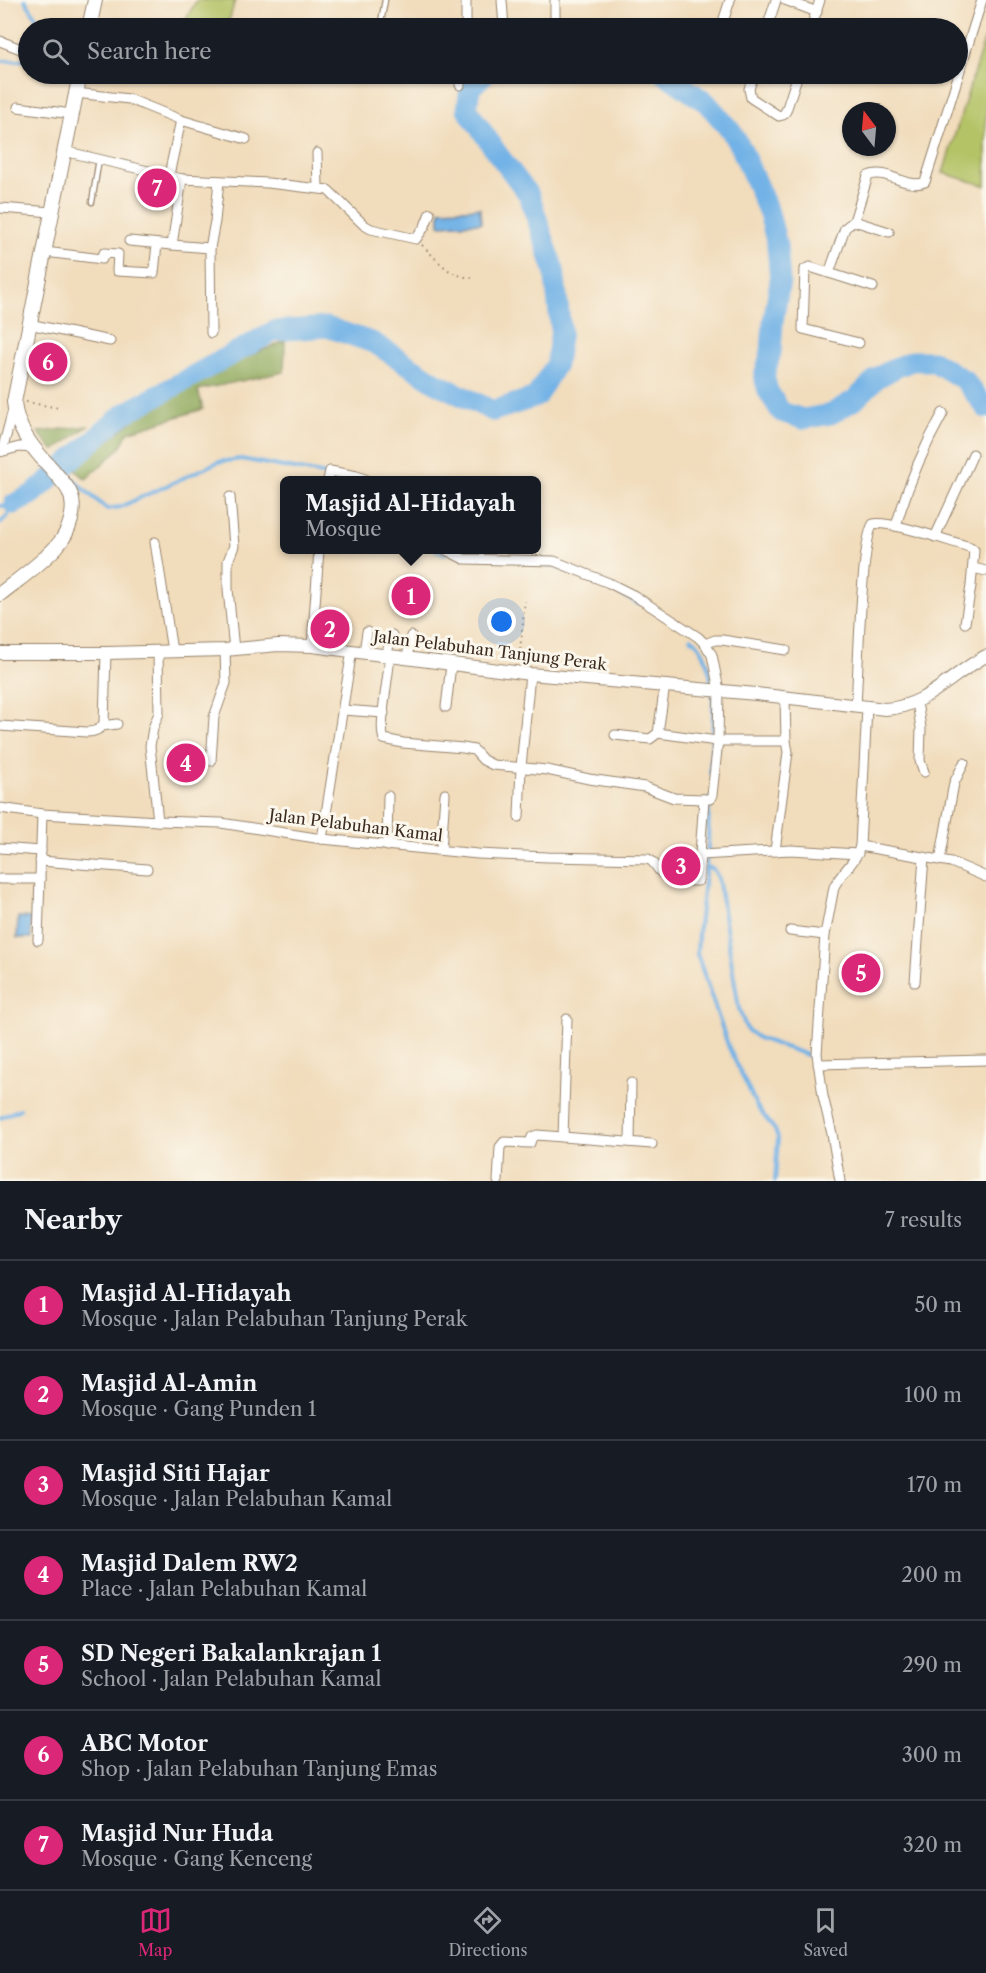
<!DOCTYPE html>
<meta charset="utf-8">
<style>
body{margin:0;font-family:"Libre Caslon Text",serif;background:#242831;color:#f1f3f6}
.compass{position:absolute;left:842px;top:102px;width:54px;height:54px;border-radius:50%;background:#171b24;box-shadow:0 2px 4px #0004;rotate:344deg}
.you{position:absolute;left:502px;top:622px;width:21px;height:21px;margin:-15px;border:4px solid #fff;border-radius:50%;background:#1a73e8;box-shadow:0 0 0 9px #1a73e833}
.badge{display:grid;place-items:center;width:39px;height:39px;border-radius:50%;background:#db2777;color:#fff;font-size:20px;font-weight:700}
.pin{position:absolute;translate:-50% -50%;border:3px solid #fff;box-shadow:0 2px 6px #0006}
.popup{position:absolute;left:280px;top:476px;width:261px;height:78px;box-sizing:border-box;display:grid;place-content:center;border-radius:9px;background:#171b24;filter:drop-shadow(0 2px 4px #0005);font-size:20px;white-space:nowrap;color:#9ea1a6}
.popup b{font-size:22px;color:#f1f3f6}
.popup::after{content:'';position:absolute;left:50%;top:100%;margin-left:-12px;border:12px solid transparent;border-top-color:#171b24}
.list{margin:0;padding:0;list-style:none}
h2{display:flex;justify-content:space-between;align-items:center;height:78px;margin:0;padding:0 24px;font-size:26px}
h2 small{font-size:20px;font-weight:400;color:#9ea1a6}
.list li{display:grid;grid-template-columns:39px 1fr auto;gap:18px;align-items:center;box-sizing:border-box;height:90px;padding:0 24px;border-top:2px solid #363941}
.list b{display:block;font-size:22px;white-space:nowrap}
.list p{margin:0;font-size:20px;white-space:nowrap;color:#9ea1a6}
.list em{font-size:20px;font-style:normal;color:#9ea1a6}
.icon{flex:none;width:33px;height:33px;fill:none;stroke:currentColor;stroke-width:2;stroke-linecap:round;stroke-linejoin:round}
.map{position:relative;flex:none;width:986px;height:1181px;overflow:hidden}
.search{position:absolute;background:#171b24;box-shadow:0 2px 4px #0004;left:18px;right:18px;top:18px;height:66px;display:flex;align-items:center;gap:15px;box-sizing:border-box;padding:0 21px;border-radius:33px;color:#9ea1a6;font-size:22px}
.sheet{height:708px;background:#171b24}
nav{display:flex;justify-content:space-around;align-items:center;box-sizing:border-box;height:84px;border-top:2px solid #363941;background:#171b24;font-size:16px;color:#9ea1a6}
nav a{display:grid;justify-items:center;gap:3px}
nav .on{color:#db2777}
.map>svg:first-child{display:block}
.green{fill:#b4c366;stroke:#787642;stroke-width:1.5}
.forest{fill:#8fa95b;stroke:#656a3c;stroke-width:1.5}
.water{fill:#72b2e6;stroke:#566e82;stroke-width:1.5}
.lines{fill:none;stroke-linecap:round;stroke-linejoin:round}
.stream{stroke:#72b2e6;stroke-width:4}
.river{stroke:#72b2e6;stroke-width:21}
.service-casing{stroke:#96836c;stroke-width:7}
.minor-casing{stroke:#96836c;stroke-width:11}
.tertiary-casing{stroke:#96836c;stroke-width:14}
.secondary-casing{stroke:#96836c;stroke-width:16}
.path{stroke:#96836c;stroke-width:2;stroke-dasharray:1.5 4.5;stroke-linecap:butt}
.service{stroke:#fff;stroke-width:4.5}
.minor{stroke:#fff;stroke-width:9}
.tertiary{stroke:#fff;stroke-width:12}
.secondary{stroke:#fff;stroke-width:14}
.labels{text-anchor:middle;stroke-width:6;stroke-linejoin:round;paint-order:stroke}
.street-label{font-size:16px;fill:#3b2a1e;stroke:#fbf7ec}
</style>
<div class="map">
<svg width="986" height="1181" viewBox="0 0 986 1181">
<rect width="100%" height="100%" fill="#fbf7ec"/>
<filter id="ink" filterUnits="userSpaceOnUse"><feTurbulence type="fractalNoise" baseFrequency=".0167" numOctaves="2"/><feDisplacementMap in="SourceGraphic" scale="12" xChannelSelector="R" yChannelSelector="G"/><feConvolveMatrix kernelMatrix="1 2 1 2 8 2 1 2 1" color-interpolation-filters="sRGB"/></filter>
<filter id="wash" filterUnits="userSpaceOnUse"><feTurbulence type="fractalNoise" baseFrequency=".008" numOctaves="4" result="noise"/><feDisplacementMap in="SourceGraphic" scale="24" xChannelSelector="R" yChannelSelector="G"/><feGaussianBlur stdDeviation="1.35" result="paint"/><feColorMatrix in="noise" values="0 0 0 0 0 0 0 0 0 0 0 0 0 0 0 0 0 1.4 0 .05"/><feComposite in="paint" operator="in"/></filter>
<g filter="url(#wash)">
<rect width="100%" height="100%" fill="#f1dcbb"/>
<g class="green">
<path d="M 197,0 L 235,0 L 230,18 L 220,28 L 193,28 L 182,25 Z"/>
<path d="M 985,37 L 986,37 L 986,186 L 943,173 Z"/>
</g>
<g class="forest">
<path d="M 285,341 L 284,372 L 198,390 L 203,409 L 128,432 L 120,448 L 86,479 L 73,468 L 136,418 L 241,359 Z"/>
<path d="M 88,426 L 54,451 L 38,432 Z"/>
</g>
<g class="water">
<path d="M 480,208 L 481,223 L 440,225 L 440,210 Z"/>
<path d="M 18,917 L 31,918 L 31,938 L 17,938 Z"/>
</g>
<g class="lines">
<g class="stream">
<path d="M 25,0 L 43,28"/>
<path d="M 0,61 L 21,61 L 28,58"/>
<path d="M 62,467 L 79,485 L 107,509 L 120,507 L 218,462 L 241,459 L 353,480"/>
<path d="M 0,506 L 13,504"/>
<path d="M 0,523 L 7,516 L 14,504"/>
<path d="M 436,550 L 445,554"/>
<path d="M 544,565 C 575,569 612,589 639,604"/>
<path d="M 691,638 C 722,659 712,739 710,773"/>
<path d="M 709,799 L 708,847 L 698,936 L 697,954 L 729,1048 L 757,1107 L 775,1130 L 778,1138 L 775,1181"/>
<path d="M 706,867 L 713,869 L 718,877 L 739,1009 L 747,1030 L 758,1038 L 813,1057"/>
<path d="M 0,1118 L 20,1109"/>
</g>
<g class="river">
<path d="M 665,74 L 707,103 L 731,131 L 742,150 L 769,213 L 777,245 L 780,281 L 773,322 L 771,352 L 764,376 L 768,391 L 781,412 L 803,419 L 831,414 L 856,399 L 877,378 L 897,367 L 912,361 L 933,361 L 964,380 L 986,408"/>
<path d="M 14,504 L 33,494 L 122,415 L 274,331 L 327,327 L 374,343 L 438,384 L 493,411 L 536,397 L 556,364 L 561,331 L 554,270 L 529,195 L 497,153 L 467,109 L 470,88 L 485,74"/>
</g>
</g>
</g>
<g filter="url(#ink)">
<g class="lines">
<defs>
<g id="service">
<path d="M 380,28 L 385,0"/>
<path d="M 92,202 L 99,159"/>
</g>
<g id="minor">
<path d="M 502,0 L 504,28"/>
<path d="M 785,0 L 817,12"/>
<path d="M 466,28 L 466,0"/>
<path d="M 541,28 L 555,24 L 555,0"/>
<path d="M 721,28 L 730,0"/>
<path d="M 767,28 L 776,0"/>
<path d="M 811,28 L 820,0"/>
<path d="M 0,41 L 26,51"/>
<path d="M 754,74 L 749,89 L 751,98 L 779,116 L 783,115 L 786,111 L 798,74"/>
<path d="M 460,85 L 461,74"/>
<path d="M 76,93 L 129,99 L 181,120"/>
<path d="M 18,107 L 72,114"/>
<path d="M 64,151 L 182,179 L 268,183 L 328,190 L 364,225 L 371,229 L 416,239 L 425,226 L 430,213"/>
<path d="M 317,153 L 318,188"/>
<path d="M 163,202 L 181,120 L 246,139"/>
<path d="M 0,208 L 52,212"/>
<path d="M 854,221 L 889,232"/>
<path d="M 129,241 L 172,245 L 182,179"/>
<path d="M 172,245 L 210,248"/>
<path d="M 45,252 L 102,259 L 104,253 L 118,254 L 117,271 L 154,273 L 157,244"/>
<path d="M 829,273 L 845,228 L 854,221 L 868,176 C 885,167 907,190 925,182 L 982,0"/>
<path d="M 29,324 L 110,341"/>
<path d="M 211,333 L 210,248 L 215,221 L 219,181"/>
<path d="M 859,343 L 803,329 L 805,269 L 810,267 L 873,287"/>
<path d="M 2,451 L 13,410"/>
<path d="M 0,452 L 19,447 L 33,448"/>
<path d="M 328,480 L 330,471 L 357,476 L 367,480"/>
<path d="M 230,497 L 234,546 L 228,561 L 228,589 L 234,650"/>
<path d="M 896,526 C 907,487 923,449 943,413"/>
<path d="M 935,537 L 973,454"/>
<path d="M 155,542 L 172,651"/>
<path d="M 973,568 L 986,571"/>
<path d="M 705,644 L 715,640 L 722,640 L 786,650"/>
<path d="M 312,646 L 319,550"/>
<path d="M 158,651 L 159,713 L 153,728 L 150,746 L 158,821"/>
<path d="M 364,652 L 367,632"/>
<path d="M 386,656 L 392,635"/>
<path d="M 390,656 C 389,673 378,728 384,739 L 403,743 L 463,748 L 474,750 L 483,760 L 493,765 L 547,770 L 589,779 L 645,787 L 674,798 L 704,799"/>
<path d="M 407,658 L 411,636"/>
<path d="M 785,697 L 786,741"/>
<path d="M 917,702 L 921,728 L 920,761 L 924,772"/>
<path d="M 856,706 C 858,676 861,540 873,524 C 889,520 951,542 970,547 L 974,550 L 971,586 L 965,623"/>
<path d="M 446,707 L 451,665"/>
<path d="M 343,710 L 384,713"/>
<path d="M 0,726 L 87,732 C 95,732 100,730 104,723 L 106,653"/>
<path d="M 102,726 L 117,724"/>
<path d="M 658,733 L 717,741 L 786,741 L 788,752 L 775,851"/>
<path d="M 615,735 L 650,739 L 658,733 L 665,685"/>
<path d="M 211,761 L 214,717 L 226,683 L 225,650"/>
<path d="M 0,808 L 42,814 L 158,821 L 221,823 L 322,839 L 478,854 L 548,857 L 648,859 C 656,862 657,871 664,875 C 673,881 688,881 698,881 L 704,799 L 710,799 L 712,795 L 718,741 L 719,690 L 712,655 L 705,644 L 698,637 L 635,596 L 609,583 L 554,561 L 464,559 L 446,550"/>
<path d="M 519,817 L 521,767 L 530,674"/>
<path d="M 322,839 L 352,650"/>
<path d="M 387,846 L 388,796"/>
<path d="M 860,846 L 951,862 L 986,877"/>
<path d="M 0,848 L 41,851"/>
<path d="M 441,850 L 445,794"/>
<path d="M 701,855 L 791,850 L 858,854"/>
<path d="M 940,860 L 954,783 L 964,763"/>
<path d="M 40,861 L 147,869"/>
<path d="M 0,879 L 40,879"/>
<path d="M 790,931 L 825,935"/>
<path d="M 38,940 L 42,814"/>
<path d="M 915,982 L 924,857"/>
<path d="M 818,1064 L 986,1060"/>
<path d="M 563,1137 L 567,1019"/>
<path d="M 630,1142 L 631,1083"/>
<path d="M 498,1181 L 500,1147 L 504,1142 L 530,1143 L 532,1137 L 537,1135 L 652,1144"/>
<path d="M 840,1181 L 832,1134 L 823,1096 L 817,1054 L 825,935 L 834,887 C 841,872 856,863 860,846 L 867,707"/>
</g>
<path id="tertiary" d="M 0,653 L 106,653 L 225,650 L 278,645 L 312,646 L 530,674 L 756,694 L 885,709 C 927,707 951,674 986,656"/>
<g id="secondary">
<path d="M 89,28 L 95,0"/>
<path d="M 0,594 C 19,579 41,564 57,546 C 69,533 78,508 69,491 C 65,483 57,476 52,469 C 34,450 16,429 14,402 L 80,74"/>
</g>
</defs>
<use href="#service" class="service-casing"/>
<use href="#minor" class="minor-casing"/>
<use href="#tertiary" class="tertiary-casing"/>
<use href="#secondary" class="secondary-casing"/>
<g class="path">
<path d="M 422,245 C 440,262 448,277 475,278"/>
<path d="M 26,402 L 59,408"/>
<path d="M 519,661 L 525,601"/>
</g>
<use href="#service" class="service"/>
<use href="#minor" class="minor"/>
<use href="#tertiary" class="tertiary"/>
<use href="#secondary" class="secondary"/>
</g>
</g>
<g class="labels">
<g class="street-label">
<text transform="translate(490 650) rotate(7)" y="6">Jalan Pelabuhan Tanjung Perak</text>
<text transform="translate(356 825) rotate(7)" y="6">Jalan Pelabuhan Kamal</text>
</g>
</g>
</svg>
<svg class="compass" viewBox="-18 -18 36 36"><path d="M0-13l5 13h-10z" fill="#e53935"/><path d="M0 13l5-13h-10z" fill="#9ea1a6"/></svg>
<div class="you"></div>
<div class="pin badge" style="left:411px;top:596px">1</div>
<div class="popup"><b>Masjid Al-Hidayah</b>Mosque</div>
<div class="pin badge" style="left:330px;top:629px">2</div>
<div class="pin badge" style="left:681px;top:866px">3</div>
<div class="pin badge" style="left:186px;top:763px">4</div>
<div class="pin badge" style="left:861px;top:973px">5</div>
<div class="pin badge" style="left:48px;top:362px">6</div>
<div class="pin badge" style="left:157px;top:188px">7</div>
<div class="search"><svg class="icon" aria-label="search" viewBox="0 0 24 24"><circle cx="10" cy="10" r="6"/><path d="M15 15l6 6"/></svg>Search here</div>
</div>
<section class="sheet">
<h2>Nearby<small>7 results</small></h2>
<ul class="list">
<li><span class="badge">1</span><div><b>Masjid Al-Hidayah</b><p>Mosque · Jalan Pelabuhan Tanjung Perak</p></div><em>50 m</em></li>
<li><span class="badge">2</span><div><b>Masjid Al-Amin</b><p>Mosque · Gang Punden 1</p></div><em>100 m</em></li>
<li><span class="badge">3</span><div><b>Masjid Siti Hajar</b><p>Mosque · Jalan Pelabuhan Kamal</p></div><em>170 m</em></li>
<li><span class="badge">4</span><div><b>Masjid Dalem RW2</b><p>Place · Jalan Pelabuhan Kamal</p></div><em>200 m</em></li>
<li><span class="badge">5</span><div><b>SD Negeri Bakalankrajan 1</b><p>School · Jalan Pelabuhan Kamal</p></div><em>290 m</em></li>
<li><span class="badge">6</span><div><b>ABC Motor</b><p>Shop · Jalan Pelabuhan Tanjung Emas</p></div><em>300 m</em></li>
<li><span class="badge">7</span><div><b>Masjid Nur Huda</b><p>Mosque · Gang Kenceng</p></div><em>320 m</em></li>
</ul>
</section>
<nav>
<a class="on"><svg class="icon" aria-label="map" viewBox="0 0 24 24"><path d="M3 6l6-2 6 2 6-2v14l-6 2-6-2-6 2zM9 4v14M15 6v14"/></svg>Map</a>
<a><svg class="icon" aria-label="directions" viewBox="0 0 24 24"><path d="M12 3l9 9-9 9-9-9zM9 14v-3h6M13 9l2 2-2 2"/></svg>Directions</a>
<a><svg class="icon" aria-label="saved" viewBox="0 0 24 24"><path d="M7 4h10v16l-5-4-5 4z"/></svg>Saved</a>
</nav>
